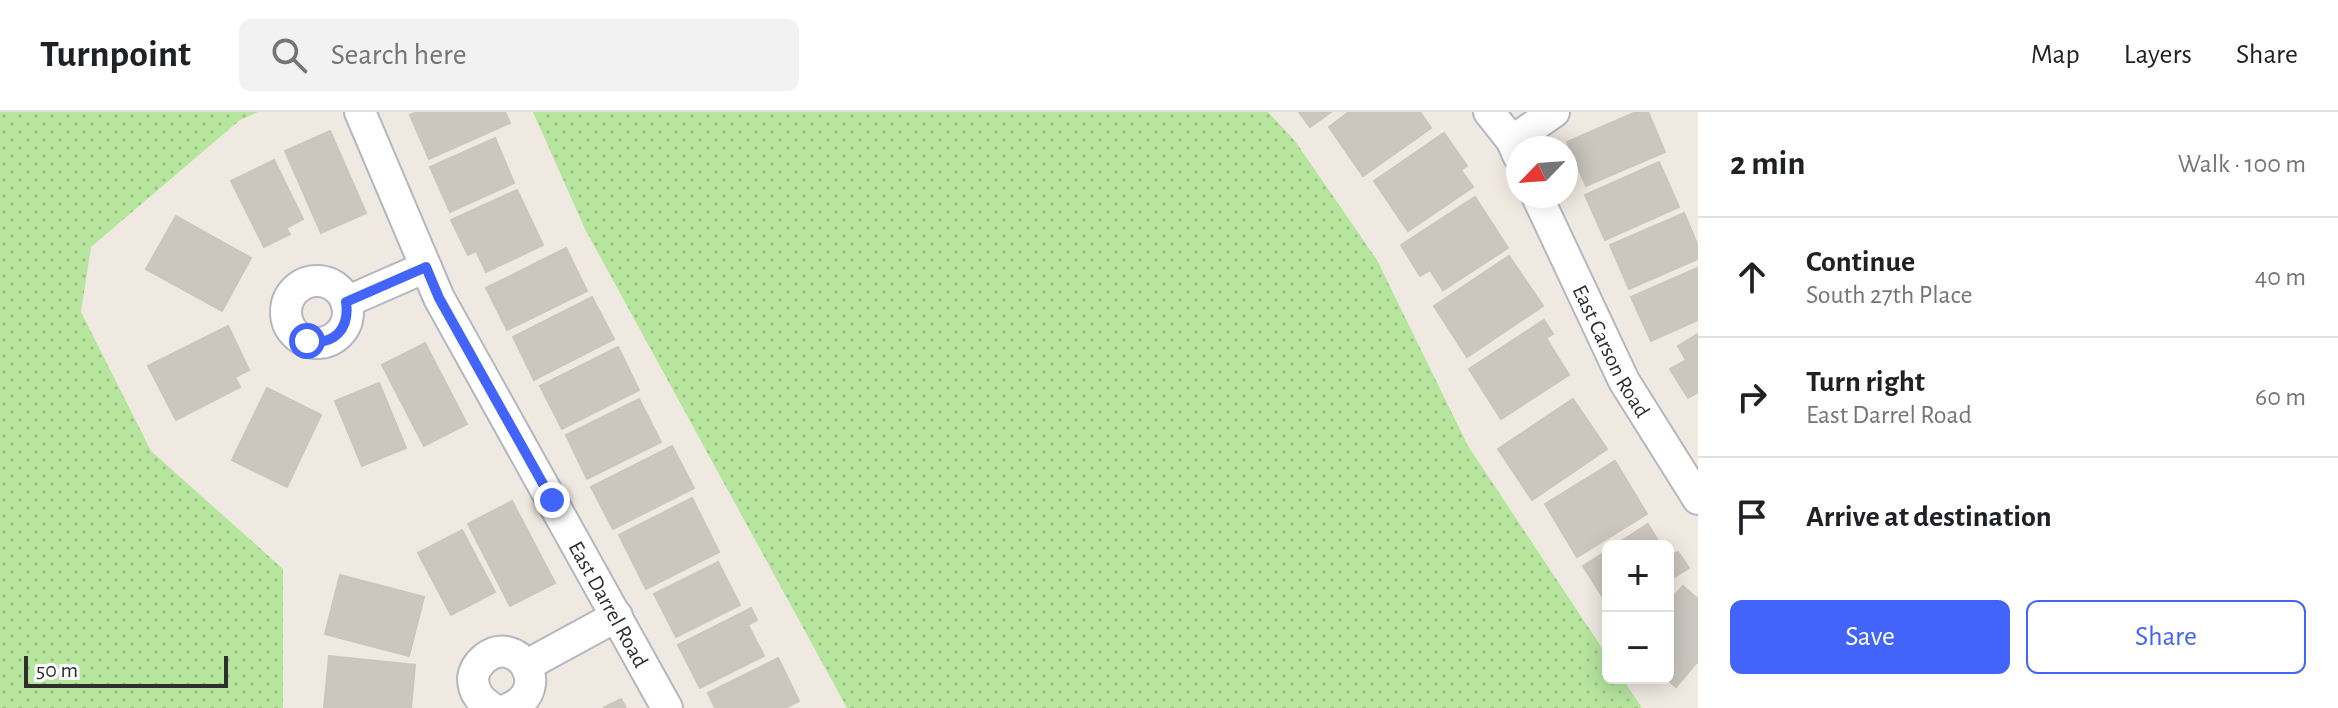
<!DOCTYPE html>
<meta charset="utf-8">
<style>
body{margin:0;font-family:"Alegreya Sans",sans-serif;background:#f2f2f2;color:#202124}
.controls{position:absolute;right:24px;bottom:24px;display:grid;overflow:hidden;border-radius:12px;box-shadow:0 4px 20px #0003}
.controls button{width:72px;height:72px;display:grid;place-items:center;padding:0;border:0;border-bottom:2px solid #e0e0e0;background:#fff;color:#202124;font:40px sans-serif}
.compass{position:absolute;left:1506px;top:24px;width:72px;height:72px;border-radius:50%;background:#fff;box-shadow:0 4px 20px #0003;rotate:245deg}
.scale{position:absolute;left:24px;bottom:20px;width:204px;box-sizing:border-box;padding-left:8px;border:4px solid #2e2e2e;border-top:0;font-size:22px;line-height:28px;white-space:nowrap;color:#2e2e2e;-webkit-text-stroke:6px #fff;paint-order:stroke}
.stop{position:absolute;width:24px;height:24px;margin:-18px;border:6px solid #4264fb;border-radius:50%;background:#fff}
.stop.end{background:#4264fb;border-color:#fff;box-shadow:0 2px 8px #0008}
.list{margin:0;padding:0;list-style:none}
h2{display:flex;justify-content:space-between;align-items:center;height:104px;margin:0;padding:0 32px;font-size:34px}
h2 small{font-size:26px;font-weight:400;color:#757577}
.list li{display:grid;grid-template-columns:52px 1fr auto;gap:24px;align-items:center;box-sizing:border-box;height:120px;padding:0 32px;border-top:2px solid #e0e0e0}
.list b{display:block;font-size:30px;white-space:nowrap}
.list p{margin:0;font-size:26px;white-space:nowrap;color:#757577}
.list em{font-size:26px;font-style:normal;color:#757577}
.actions{display:flex;gap:16px;padding:24px 32px}
.actions a{flex:1;padding:18px 0;border:2px solid #4264fb;border-radius:12px;text-align:center;font-size:28px;color:#4264fb}
.actions .main{background:#4264fb;color:#fff}
.icon{flex:none;width:44px;height:44px;fill:none;stroke:currentColor;stroke-width:2;stroke-linecap:round;stroke-linejoin:round}
.map{position:relative;flex:none;width:1698px;height:596px;overflow:hidden}
header{display:flex;align-items:center;gap:48px;box-sizing:border-box;height:112px;padding:0 40px;background:#fff;border-bottom:2px solid #e0e0e0}
header strong{font-size:38px}
nav{display:flex;gap:44px;margin-inline-start:auto;font-size:28px}
.search{width:560px;height:72px;background:#f2f2f2;display:flex;align-items:center;gap:20px;box-sizing:border-box;padding:0 28px;border-radius:12px;color:#757577;font-size:30px}
main{display:flex}
aside{flex:1;background:#fff}
.map>svg:first-child{display:block}
.grass{fill:url(#grass-dots)}
.building{fill:#cbc7bf;stroke:#cbc5ba;stroke-width:2}
.lines{fill:none;stroke-linecap:round;stroke-linejoin:round}
.street-casing{stroke:#b4b7c1;stroke-width:34}
.street{stroke:#fff;stroke-width:30}
.route{stroke:#4264fb;stroke-width:10}
.labels{text-anchor:middle;stroke-width:6;stroke-linejoin:round;paint-order:stroke}
.street-label{font-size:22px;fill:#2e2e2e;stroke:#fff}
</style>
<header>
<strong>Turnpoint</strong>
<div class="search"><svg class="icon" aria-label="search" viewBox="0 0 24 24"><circle cx="10" cy="10" r="6"/><path d="M15 15l6 6"/></svg>Search here</div>
<nav><a>Map</a><a>Layers</a><a>Share</a></nav>
</header>
<main>
<div class="map">
<svg width="1698" height="596" viewBox="0 0 1698 596">
<defs>
<pattern id="grass-dots" width="8" height="8" patternUnits="userSpaceOnUse" patternTransform="scale(2)"><rect width="8" height="8" fill="#b6e59e"/><path d="M2 2h.1M6 6h.1" fill="none" stroke="#9dc588" stroke-width="1.8" stroke-linecap="round"/></pattern>
</defs>
<rect width="100%" height="100%" fill="#efe9e1"/>
<g class="grass">
<path d="M 0,0 L 258,0 L 240,8 L 91,135 L 81,200 L 151,339 L 283,457 L 283,596 L 0,596 Z"/>
<path d="M 533,0 L 1268,0 L 1295,29 L 1377,148 L 1468,334 L 1608,545 L 1608,566 L 1622,566 L 1642,596 L 847,596 L 585,117 Z"/>
</g>
<g class="building">
<path d="M 417,0 L 505,0 L 510,11 L 429,47 L 410,3 Z"/>
<path d="M 1299,0 L 1331,0 L 1310,15 Z"/>
<path d="M 1349,0 L 1420,0 L 1431,16 L 1363,64 L 1329,15 Z"/>
<path d="M 1636,0 L 1648,0 L 1665,40 L 1586,74 L 1567,30 Z"/>
<path d="M 330,19 L 366,101 L 321,121 L 285,39 Z"/>
<path d="M 1444,21 L 1467,54 L 1461,58 L 1473,75 L 1408,119 L 1374,69 Z"/>
<path d="M 495,26 L 514,71 L 450,100 L 430,55 Z"/>
<path d="M 274,48 L 303,107 L 286,116 L 290,122 L 264,135 L 231,69 Z"/>
<path d="M 1659,50 L 1679,95 L 1605,128 L 1585,83 Z"/>
<path d="M 517,78 L 543,133 L 486,160 L 476,139 L 468,143 L 451,108 Z"/>
<path d="M 1475,85 L 1508,136 L 1443,178 L 1430,158 L 1420,164 L 1401,133 Z"/>
<path d="M 1684,101 L 1698,134 L 1698,147 L 1629,177 L 1610,133 Z"/>
<path d="M 176,104 L 251,146 L 222,199 L 146,157 Z"/>
<path d="M 566,136 L 587,179 L 507,218 L 486,176 Z"/>
<path d="M 1509,144 L 1543,194 L 1467,245 L 1434,194 Z"/>
<path d="M 1697,156 L 1698,208 L 1651,229 L 1631,185 Z"/>
<path d="M 592,185 L 614,227 L 534,268 L 513,225 Z"/>
<path d="M 1544,208 L 1553,222 L 1546,226 L 1569,263 L 1501,307 L 1469,257 Z"/>
<path d="M 228,214 L 249,258 L 235,265 L 240,275 L 176,308 L 148,254 Z"/>
<path d="M 1698,222 L 1698,280 L 1688,286 L 1670,257 L 1686,248 L 1678,234 Z"/>
<path d="M 425,231 L 467,312 L 424,334 L 382,253 Z"/>
<path d="M 618,235 L 639,278 L 562,317 L 540,274 Z"/>
<path d="M 379,271 L 406,336 L 362,354 L 335,289 Z"/>
<path d="M 267,276 L 321,303 L 287,375 L 232,348 Z"/>
<path d="M 639,287 L 661,330 L 587,367 L 566,323 Z"/>
<path d="M 1573,287 L 1607,337 L 1532,388 L 1498,337 Z"/>
<path d="M 672,334 L 694,376 L 613,417 L 591,375 Z"/>
<path d="M 1615,349 L 1647,402 L 1577,445 L 1545,392 Z"/>
<path d="M 692,386 L 719,440 L 646,477 L 619,423 Z"/>
<path d="M 512,389 L 555,471 L 510,494 L 468,412 Z"/>
<path d="M 1648,412 L 1661,434 L 1614,434 Z"/>
<path d="M 462,418 L 495,480 L 451,503 L 418,441 Z"/>
<path d="M 1608,438 L 1608,493 L 1583,454 Z"/>
<path d="M 1678,440 L 1689,456 L 1668,469 L 1668,444 Z"/>
<path d="M 718,450 L 740,493 L 676,525 L 654,482 Z"/>
<path d="M 340,463 L 424,485 L 409,544 L 325,522 Z"/>
<path d="M 1683,474 L 1698,487 L 1698,549 L 1676,575 L 1666,566 L 1668,566 L 1668,491 Z"/>
<path d="M 751,496 L 757,508 L 748,513 L 764,544 L 700,576 L 678,533 Z"/>
<path d="M 329,544 L 415,553 L 411,596 L 324,596 Z"/>
<path d="M 778,546 L 799,589 L 785,596 L 715,596 L 708,581 Z"/>
<path d="M 621,587 L 626,596 L 603,596 Z"/>
</g>
<g class="lines">
<defs>
<g id="street">
<path id="s1" d="M 360,0 L 439,186 L 667,596"/>
<path d="M 1489,0 L 1512,29 L 1518,43"/>
<path d="M 1512,29 L 1554,0"/>
<path id="s2" d="M 1537,84 L 1624,269 L 1698,387"/>
<circle cx="317" cy="200" r="31"/>
<path d="M 346,190 L 426,155"/>
<path d="M 527,553 L 617,504"/>
<path d="M 492,596 C 481,589 473,581 473,566 C 474,558 479,551 485,546 C 517,521 554,576 510,596"/>
</g>
</defs>
<use href="#street" class="street-casing"/>
<use href="#street" class="street"/>
</g>
<g class="lines">
<path class="route" d="M 307,229 C 334,234 350,217 346,190 L 426,155 L 439,186 L 552,388"/>
</g>
<g class="labels">
<g class="street-label">
<text dy="8" stroke="none"><textPath href="#s2" startOffset="172">East Carson Road</textPath></text>
<text dy="8" stroke="none"><textPath href="#s1" startOffset="552">East Darrel Road</textPath></text>
</g>
</g>
</svg>
<div class="controls">
<button>+</button>
<button>−</button>
</div>
<svg class="compass" viewBox="-18 -18 36 36"><path d="M0-13l5 13h-10z" fill="#e53935"/><path d="M0 13l5-13h-10z" fill="#757577"/></svg>
<div class="scale">50 m</div>
<div class="stop" style="left:307px;top:229px"></div>
<div class="stop end" style="left:552px;top:388px"></div>
</div>
<aside>
<h2>2 min<small>Walk · 100 m</small></h2>
<ul class="list">
<li><svg class="icon" aria-label="ahead" viewBox="0 0 24 24"><path d="M12 20V5M6 11l6-6 6 6"/></svg><div><b>Continue</b><p>South 27th Place</p></div><em>40 m</em></li>
<li><svg class="icon" aria-label="right" viewBox="0 0 24 24"><path d="M7 20v-9h11M14 6l5 5-5 5"/></svg><div><b>Turn right</b><p>East Darrel Road</p></div><em>60 m</em></li>
<li><svg class="icon" aria-label="arrive" viewBox="0 0 24 24"><path d="M6 21V4h12l-3 4 3 4H6"/></svg><div><b>Arrive at destination</b></div></li>
</ul>
<div class="actions"><a class="main">Save</a><a>Share</a></div>
</aside>
</main>
